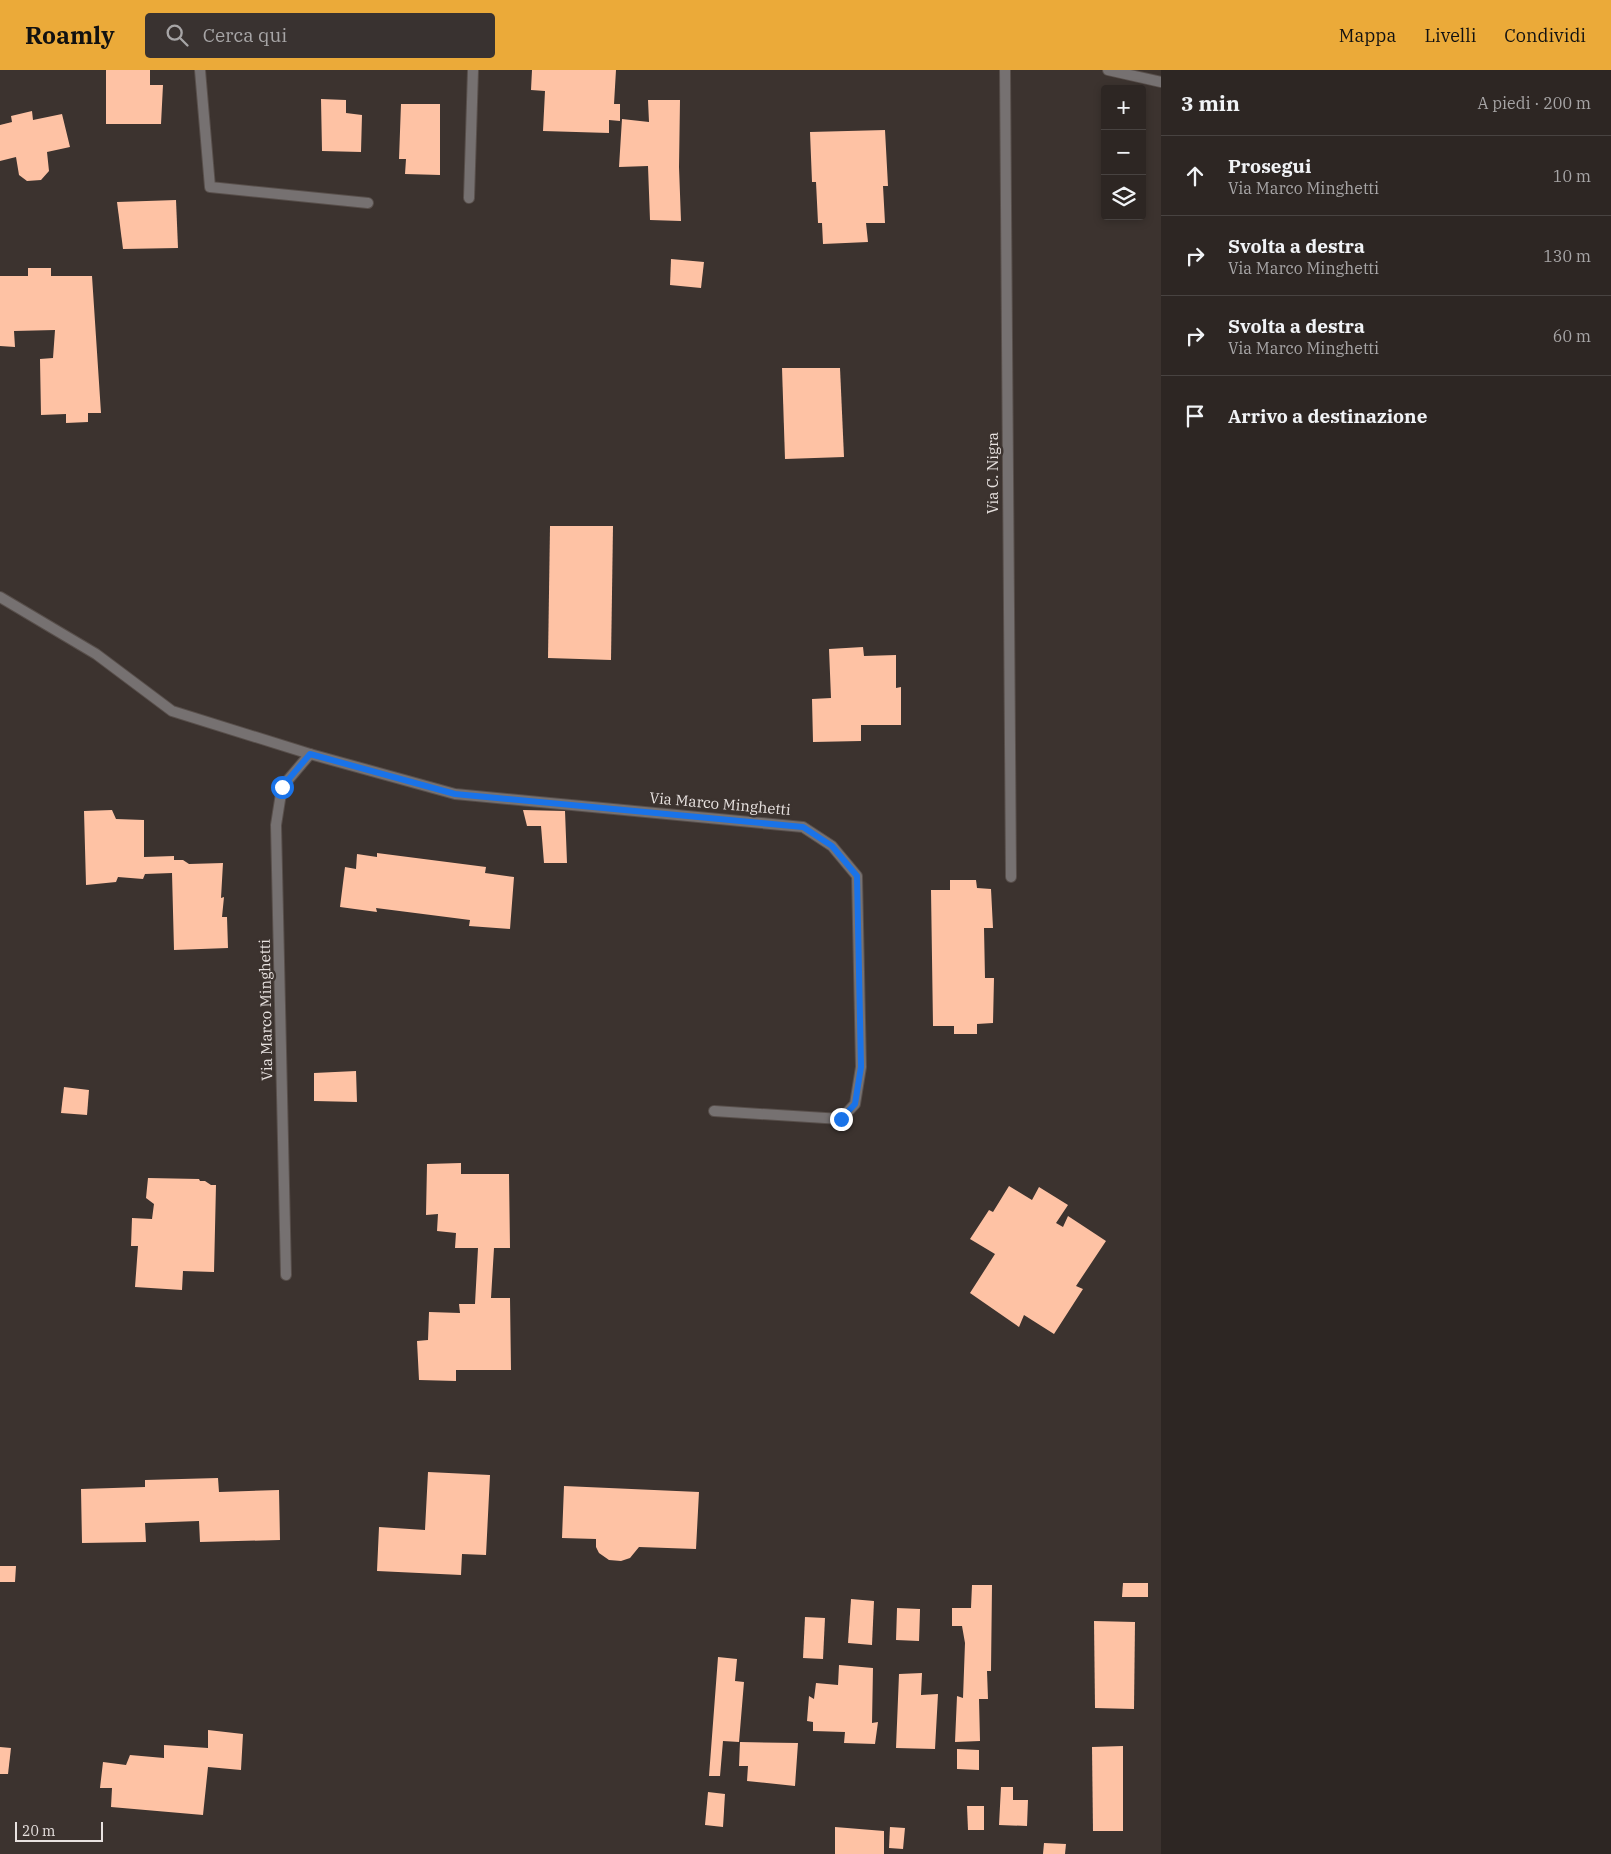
<!DOCTYPE html>
<html lang="it">
<meta charset="utf-8">
<style>
body{margin:0;font-family:"IBM Plex Serif",serif;background:#393230;color:#f1f3f6}
.controls{position:absolute;right:15px;top:15px;display:grid;overflow:hidden;border-radius:5px;box-shadow:0 2px 8px #0003}
.controls button{width:45px;height:45px;display:grid;place-items:center;padding:0;border:0;border-bottom:1px solid #484341;background:#2d2623;color:#f1f3f6;font:25px sans-serif}
.scale{position:absolute;left:15px;bottom:12px;width:88px;box-sizing:border-box;padding-left:5px;border:2px solid #e8e2e0;border-top:0;font-size:14px;line-height:18px;white-space:nowrap;color:#e8e2e0;-webkit-text-stroke:4px #3c332f;paint-order:stroke}
.stop{position:absolute;width:15px;height:15px;margin:-11px;border:4px solid #1a73e8;border-radius:50%;background:#fff}
.stop.end{background:#1a73e8;border-color:#fff;box-shadow:0 1px 5px #0008}
.list{margin:0;padding:0;list-style:none}
h2{display:flex;justify-content:space-between;align-items:center;height:65px;margin:0;padding:0 20px;font-size:21px}
h2 small{font-size:16px;font-weight:400;color:#a7a5a6}
.list li{display:grid;grid-template-columns:32px 1fr auto;gap:15px;align-items:center;box-sizing:border-box;height:80px;padding:0 20px;border-top:1px solid #484341}
.list b{display:block;font-size:19px;white-space:nowrap}
.list p{margin:0;font-size:16px;white-space:nowrap;color:#a7a5a6}
.list em{font-size:16px;font-style:normal;color:#a7a5a6}
.icon{flex:none;width:28px;height:28px;fill:none;stroke:currentColor;stroke-width:2;stroke-linecap:round;stroke-linejoin:round}
.map{position:relative;flex:none;width:1161px;height:1784px;overflow:hidden}
header{display:flex;align-items:center;gap:30px;box-sizing:border-box;height:70px;padding:0 25px;background:#ebaa39;color:#111}
header strong{font-size:24px}
nav{display:flex;gap:28px;margin-inline-start:auto;font-size:18px}
.search{width:350px;height:45px;background:#393230;display:flex;align-items:center;gap:12px;box-sizing:border-box;padding:0 18px;border-radius:5px;color:#a7a5a6;font-size:19px}
main{display:flex}
aside{flex:1;background:#2d2623}
.map>svg:first-child{display:block}
.building{fill:#fec2a4}
.lines{fill:none;stroke-linecap:round;stroke-linejoin:round}
.minor-casing{stroke:#584f4b;stroke-width:12}
.minor{stroke:#767171;stroke-width:10}
.route{stroke:#1a73e8;stroke-width:6}
.labels{text-anchor:middle;stroke-width:5;stroke-linejoin:round;paint-order:stroke}
.street-label{font-size:15px;fill:#e8e2e0;stroke:#3c332f}
</style>
<header>
<strong>Roamly</strong>
<div class="search"><svg class="icon" aria-label="search" viewBox="0 0 24 24"><circle cx="10" cy="10" r="6"/><path d="M15 15l6 6"/></svg>Cerca qui</div>
<nav><a>Mappa</a><a>Livelli</a><a>Condividi</a></nav>
</header>
<main>
<div class="map">
<svg width="1161" height="1784" viewBox="0 0 1161 1784">
<rect width="100%" height="100%" fill="#3c332f"/>
<g class="building">
<path d="M 106,0 L 150,0 L 150,15 L 163,15 L 161,54 L 106,54 Z"/>
<path d="M 532,0 L 616,0 L 614,34 L 620,34 L 620,51 L 609,50 L 609,63 L 543,61 L 545,21 L 531,20 Z"/>
<path d="M 321,29 L 346,30 L 346,43 L 362,45 L 361,82 L 322,81 Z"/>
<path d="M 648,30 L 680,30 L 679,97 L 681,151 L 650,150 L 648,96 L 619,97 L 622,49 L 649,52 Z"/>
<path d="M 401,34 L 440,34 L 440,105 L 405,104 L 406,89 L 399,89 Z"/>
<path d="M 32,41 L 33,50 L 62,44 L 70,77 L 47,82 L 49,101 L 41,110 L 27,111 L 19,105 L 16,87 L 0,91 L 0,55 L 12,52 L 11,46 Z"/>
<path d="M 885,60 L 888,116 L 883,116 L 885,153 L 866,153 L 868,172 L 823,174 L 822,153 L 818,153 L 816,112 L 812,112 L 810,62 Z"/>
<path d="M 176,130 L 178,178 L 123,179 L 117,132 Z"/>
<path d="M 671,189 L 704,192 L 701,218 L 670,215 Z"/>
<path d="M 28,198 L 51,198 L 51,206 L 92,206 L 101,343 L 88,343 L 88,352 L 66,353 L 66,344 L 41,345 L 40,289 L 53,288 L 55,260 L 14,261 L 15,277 L 0,276 L 0,206 L 28,206 Z"/>
<path d="M 782,298 L 840,298 L 844,387 L 785,389 Z"/>
<path d="M 550,456 L 613,456 L 611,590 L 548,588 Z"/>
<path d="M 863,577 L 864,586 L 896,585 L 896,618 L 901,617 L 901,655 L 861,655 L 861,671 L 813,672 L 812,629 L 831,628 L 829,579 Z"/>
<path d="M 112,740 L 116,749 L 144,750 L 144,787 L 174,786 L 174,790 L 183,790 L 189,794 L 223,793 L 221,828 L 224,827 L 222,847 L 227,847 L 228,878 L 174,880 L 172,803 L 145,804 L 143,809 L 118,807 L 116,812 L 86,815 L 84,741 Z"/>
<path d="M 523,740 L 565,741 L 567,793 L 544,793 L 541,756 L 527,756 Z"/>
<path d="M 377,783 L 486,797 L 485,803 L 514,807 L 510,859 L 469,856 L 470,850 L 376,838 L 377,842 L 340,837 L 345,797 L 356,799 L 357,784 L 377,787 Z"/>
<path d="M 950,810 L 976,810 L 977,818 L 991,819 L 993,858 L 984,858 L 985,908 L 994,908 L 993,953 L 977,954 L 977,964 L 954,964 L 954,956 L 933,956 L 931,820 L 950,820 Z"/>
<path d="M 356,1001 L 357,1032 L 314,1031 L 314,1003 Z"/>
<path d="M 64,1017 L 89,1020 L 87,1045 L 61,1043 Z"/>
<path d="M 461,1093 L 461,1104 L 509,1104 L 510,1178 L 494,1178 L 491,1228 L 510,1228 L 511,1300 L 456,1300 L 456,1311 L 419,1310 L 417,1271 L 428,1270 L 429,1242 L 460,1243 L 459,1234 L 475,1234 L 478,1178 L 455,1178 L 456,1163 L 437,1161 L 438,1144 L 426,1145 L 427,1094 Z"/>
<path d="M 148,1108 L 199,1109 L 200,1111 L 205,1111 L 211,1115 L 216,1115 L 214,1202 L 183,1201 L 182,1220 L 135,1217 L 138,1176 L 131,1176 L 132,1148 L 152,1149 L 154,1134 L 146,1128 Z"/>
<path d="M 1009,1116 L 1032,1130 L 1039,1117 L 1068,1135 L 1056,1153 L 1063,1157 L 1068,1146 L 1106,1171 L 1076,1216 L 1083,1219 L 1054,1264 L 1024,1245 L 1019,1257 L 970,1223 L 995,1184 L 970,1169 L 989,1140 L 993,1142 Z"/>
<path d="M 428,1402 L 490,1405 L 486,1485 L 462,1484 L 461,1505 L 377,1501 L 379,1457 L 425,1460 Z"/>
<path d="M 218,1408 L 219,1422 L 279,1420 L 280,1470 L 200,1472 L 199,1451 L 145,1453 L 146,1472 L 82,1473 L 81,1419 L 145,1417 L 145,1410 Z"/>
<path d="M 564,1416 L 699,1422 L 696,1479 L 639,1477 L 630,1488 L 621,1491 L 609,1490 L 599,1483 L 596,1477 L 596,1469 L 562,1468 Z"/>
<path d="M 0,1496 L 16,1496 L 15,1512 L 0,1512 Z"/>
<path d="M 1123,1513 L 1148,1513 L 1148,1527 L 1122,1527 Z"/>
<path d="M 972,1515 L 992,1515 L 991,1601 L 987,1601 L 988,1629 L 979,1629 L 980,1671 L 955,1672 L 957,1626 L 963,1628 L 965,1573 L 962,1556 L 952,1556 L 952,1538 L 971,1538 Z"/>
<path d="M 851,1529 L 874,1531 L 872,1575 L 848,1573 Z"/>
<path d="M 897,1538 L 920,1539 L 919,1571 L 896,1570 Z"/>
<path d="M 805,1547 L 825,1548 L 823,1589 L 803,1588 Z"/>
<path d="M 1094,1551 L 1135,1552 L 1134,1639 L 1095,1638 Z"/>
<path d="M 718,1587 L 737,1589 L 735,1611 L 744,1612 L 739,1672 L 723,1671 L 720,1706 L 709,1706 Z"/>
<path d="M 839,1595 L 873,1598 L 872,1653 L 878,1652 L 875,1674 L 844,1673 L 845,1662 L 813,1661 L 813,1652 L 807,1651 L 809,1626 L 814,1629 L 816,1613 L 838,1615 Z"/>
<path d="M 922,1603 L 921,1625 L 938,1624 L 935,1679 L 896,1678 L 899,1604 Z"/>
<path d="M 208,1660 L 243,1664 L 241,1700 L 208,1697 L 203,1745 L 111,1737 L 112,1718 L 100,1718 L 103,1692 L 126,1695 L 130,1685 L 164,1688 L 164,1675 L 208,1678 Z"/>
<path d="M 740,1672 L 798,1673 L 795,1716 L 747,1711 L 748,1696 L 739,1696 Z"/>
<path d="M 1123,1676 L 1123,1761 L 1093,1761 L 1092,1677 Z"/>
<path d="M 0,1677 L 11,1678 L 8,1704 L 0,1704 Z"/>
<path d="M 957,1679 L 979,1680 L 979,1700 L 957,1699 Z"/>
<path d="M 1001,1717 L 1013,1717 L 1013,1730 L 1028,1730 L 1027,1756 L 999,1755 Z"/>
<path d="M 708,1722 L 725,1724 L 723,1757 L 705,1755 Z"/>
<path d="M 967,1736 L 984,1736 L 984,1760 L 968,1760 Z"/>
<path d="M 835,1757 L 884,1761 L 884,1784 L 835,1784 Z"/>
<path d="M 890,1757 L 905,1758 L 903,1779 L 889,1778 Z"/>
<path d="M 1044,1773 L 1066,1774 L 1065,1784 L 1043,1784 Z"/>
</g>
<g class="lines">
<defs>
<g id="minor">
<path d="M 200,0 L 210,117 L 368,133"/>
<path d="M 1005,0 L 1011,807"/>
<path d="M 1108,0 L 1161,12"/>
<path d="M 469,128 L 473,0"/>
<path d="M 0,527 L 96,584 L 172,641 L 310,684 L 455,724 L 803,757 L 832,776 L 857,806 L 861,997 L 855,1034 L 841,1049 L 714,1041"/>
<path d="M 286,1205 L 276,755 L 282,717 L 310,684"/>
</g>
</defs>
<use href="#minor" class="minor-casing"/>
<use href="#minor" class="minor"/>
</g>
<g class="lines">
<path class="route" d="M 282,717 L 310,684 L 455,724 L 803,757 L 832,776 L 857,806 L 861,997 L 855,1034 L 841,1049"/>
</g>
<g class="labels">
<g class="street-label">
<text transform="translate(993 403) rotate(-90)" y="5">Via C. Nigra</text>
<text transform="translate(720 734) rotate(5)" y="5">Via Marco Minghetti</text>
<text transform="translate(266 940) rotate(-91)" y="5">Via Marco Minghetti</text>
</g>
</g>
</svg>
<div class="controls">
<button>+</button>
<button>−</button>
<button><svg class="icon" aria-label="layers" viewBox="0 0 24 24"><path d="M12 4l9 5-9 5-9-5zM3 14l9 5 9-5"/></svg></button>
</div>
<div class="scale">20 m</div>
<div class="stop" style="left:282px;top:717px"></div>
<div class="stop end" style="left:841px;top:1049px"></div>
</div>
<aside>
<h2>3 min<small>A piedi · 200 m</small></h2>
<ul class="list">
<li><svg class="icon" aria-label="ahead" viewBox="0 0 24 24"><path d="M12 20V5M6 11l6-6 6 6"/></svg><div><b>Prosegui</b><p>Via Marco Minghetti</p></div><em>10 m</em></li>
<li><svg class="icon" aria-label="right" viewBox="0 0 24 24"><path d="M7 20v-9h11M14 6l5 5-5 5"/></svg><div><b>Svolta a destra</b><p>Via Marco Minghetti</p></div><em>130 m</em></li>
<li><svg class="icon" aria-label="right" viewBox="0 0 24 24"><path d="M7 20v-9h11M14 6l5 5-5 5"/></svg><div><b>Svolta a destra</b><p>Via Marco Minghetti</p></div><em>60 m</em></li>
<li><svg class="icon" aria-label="arrive" viewBox="0 0 24 24"><path d="M6 21V4h12l-3 4 3 4H6"/></svg><div><b>Arrivo a destinazione</b></div></li>
</ul>
</aside>
</main>
